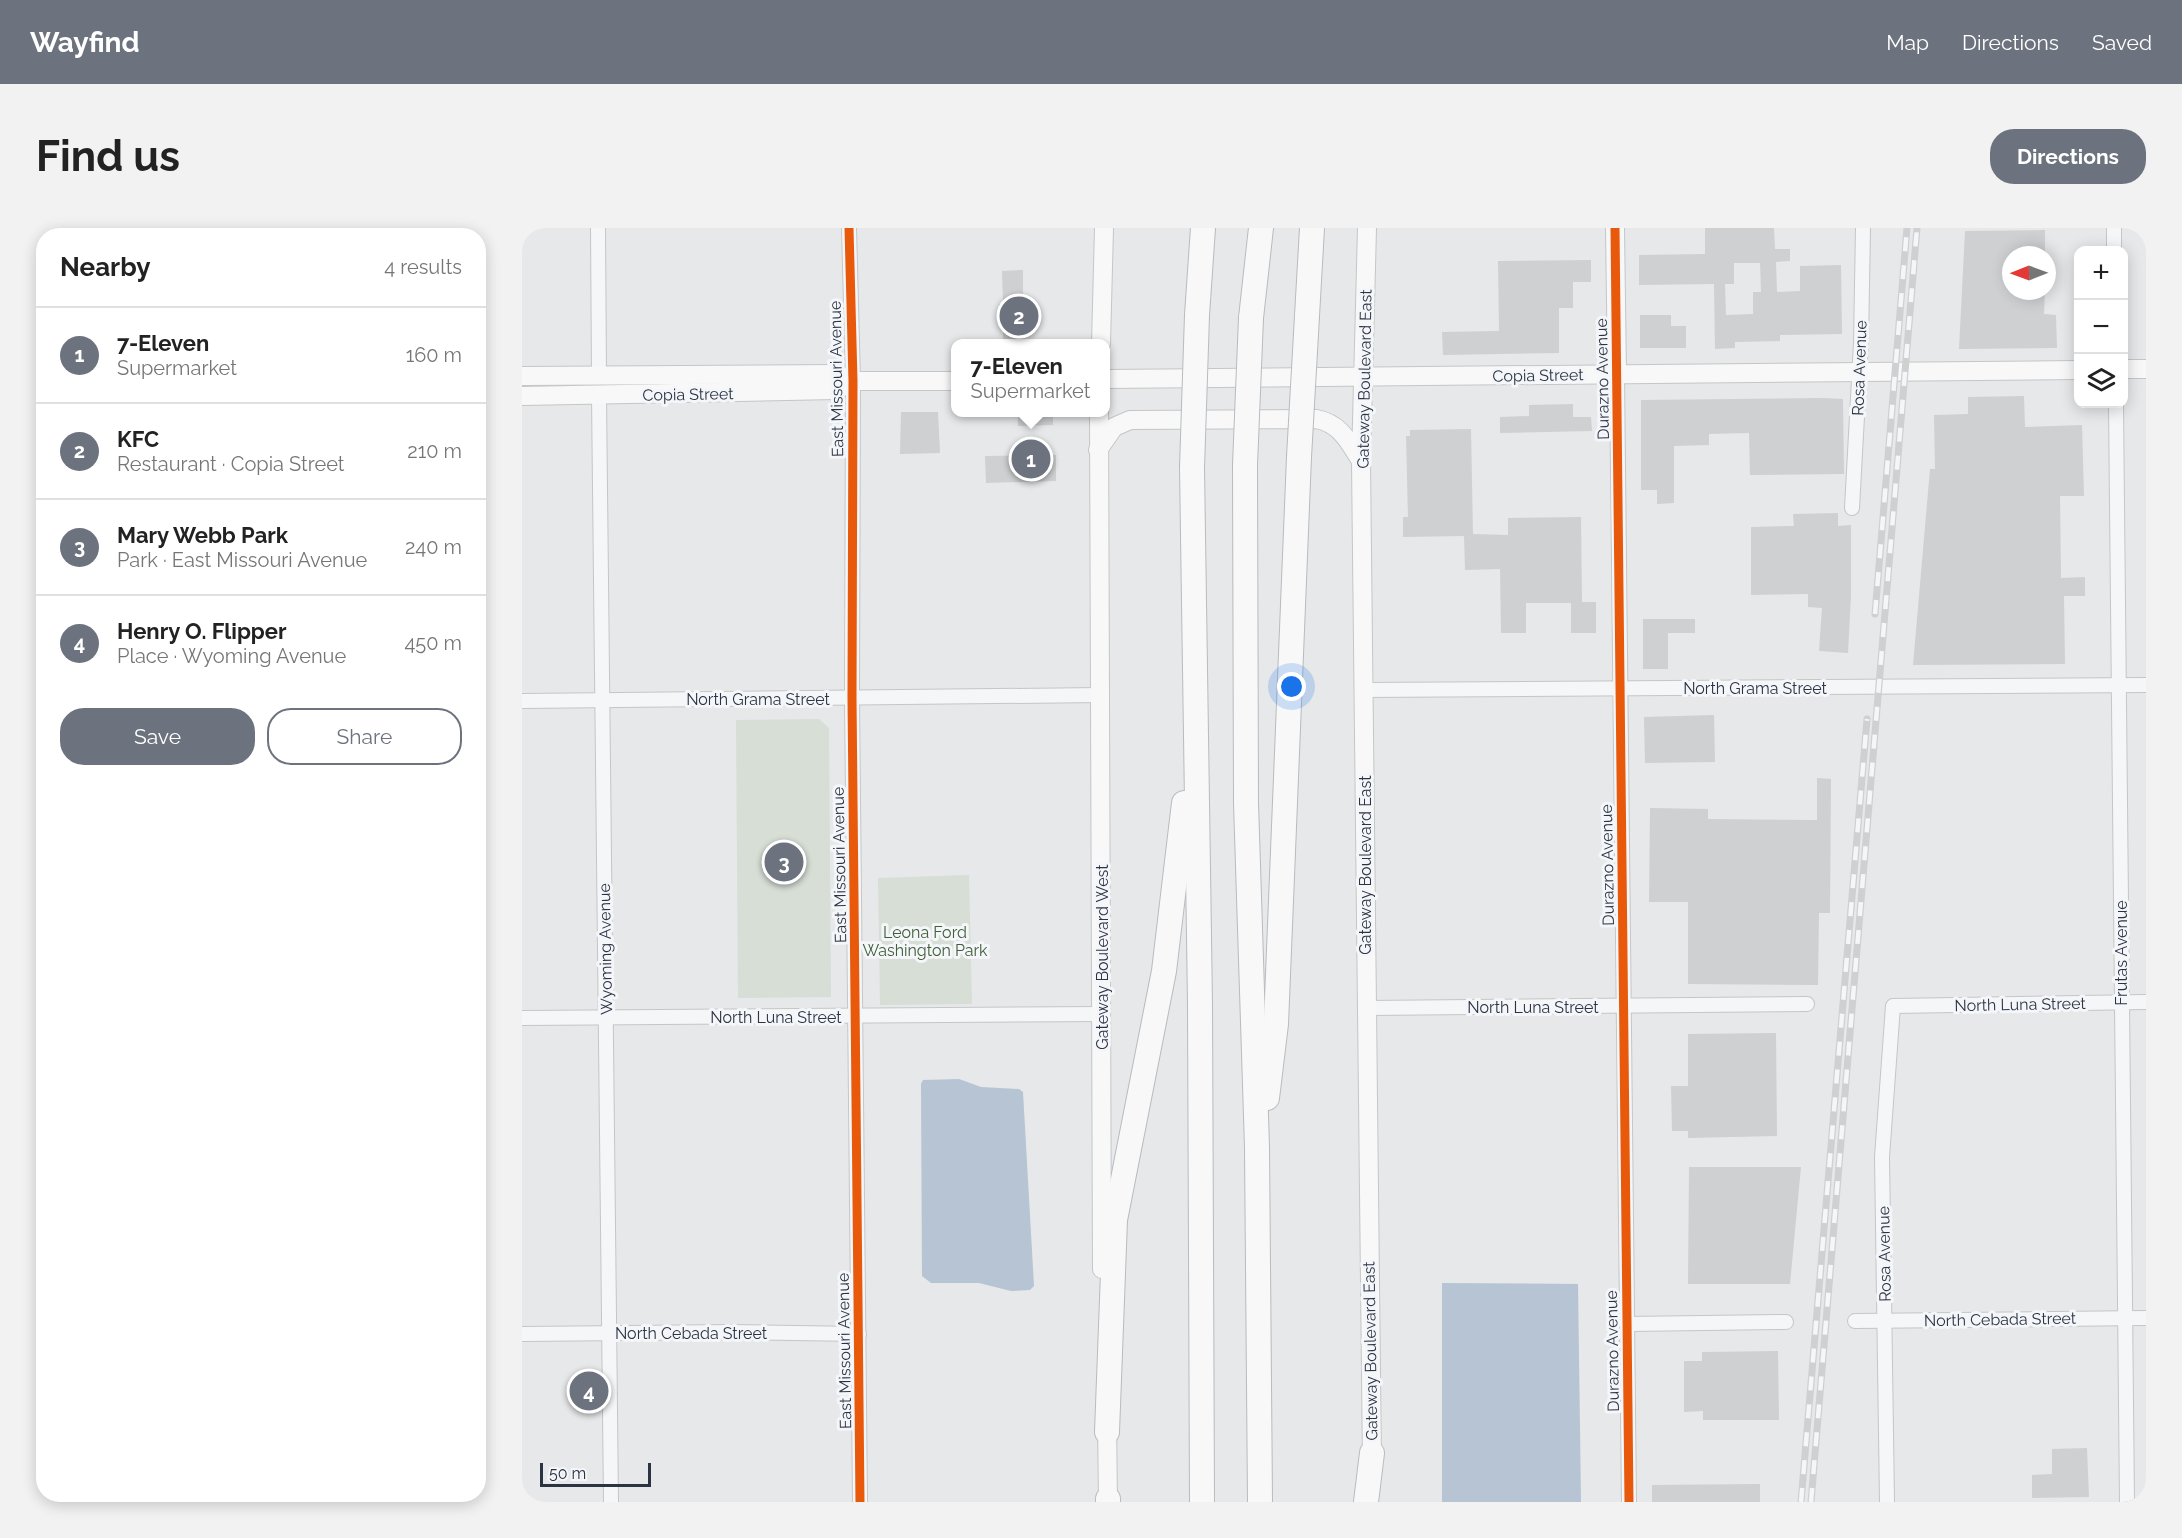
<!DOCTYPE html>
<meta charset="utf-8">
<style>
body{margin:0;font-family:Raleway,sans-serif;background:#f2f2f2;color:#222}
.controls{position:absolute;right:18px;top:18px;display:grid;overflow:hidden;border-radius:12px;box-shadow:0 3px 15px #0003}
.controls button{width:54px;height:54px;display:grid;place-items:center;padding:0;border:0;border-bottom:2px solid #e0e0e0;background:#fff;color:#222;font:30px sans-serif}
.compass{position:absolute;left:1480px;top:18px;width:54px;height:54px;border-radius:50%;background:#fff;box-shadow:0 3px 15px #0003;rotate:269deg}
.scale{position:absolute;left:18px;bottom:15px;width:111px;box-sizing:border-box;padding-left:6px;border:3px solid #2c3444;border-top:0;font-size:16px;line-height:21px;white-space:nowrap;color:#2c3444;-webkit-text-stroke:4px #f4f6f9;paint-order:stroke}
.you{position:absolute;left:770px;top:459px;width:21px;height:21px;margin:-15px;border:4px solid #fff;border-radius:50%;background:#1a73e8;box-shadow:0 0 0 9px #1a73e833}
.badge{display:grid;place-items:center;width:39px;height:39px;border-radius:50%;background:#6d737e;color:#fff;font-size:20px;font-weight:700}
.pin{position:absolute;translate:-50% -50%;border:3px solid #fff;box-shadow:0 2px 6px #0006}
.popup{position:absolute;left:429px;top:111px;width:159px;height:78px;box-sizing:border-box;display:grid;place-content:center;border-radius:12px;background:#fff;filter:drop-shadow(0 2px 4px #0005);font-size:20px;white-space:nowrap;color:#767676}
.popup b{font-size:22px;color:#222}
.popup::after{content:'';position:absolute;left:50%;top:100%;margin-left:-12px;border:12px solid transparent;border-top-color:#fff}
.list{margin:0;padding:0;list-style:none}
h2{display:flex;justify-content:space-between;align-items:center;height:78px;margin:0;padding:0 24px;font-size:26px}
h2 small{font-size:20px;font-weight:400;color:#767676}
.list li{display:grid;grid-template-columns:39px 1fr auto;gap:18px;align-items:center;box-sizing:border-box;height:96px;padding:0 24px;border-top:2px solid #e0e0e0}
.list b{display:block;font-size:22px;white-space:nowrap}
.list p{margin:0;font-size:20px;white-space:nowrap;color:#767676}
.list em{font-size:20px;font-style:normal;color:#767676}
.actions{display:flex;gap:12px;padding:18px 24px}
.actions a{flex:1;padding:14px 0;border:2px solid #6d737e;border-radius:24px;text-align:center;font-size:21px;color:#6d737e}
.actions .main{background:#6d737e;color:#fff}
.icon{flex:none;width:33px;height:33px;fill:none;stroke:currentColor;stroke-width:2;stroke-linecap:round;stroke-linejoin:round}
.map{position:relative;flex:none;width:1624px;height:1274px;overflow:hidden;border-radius:24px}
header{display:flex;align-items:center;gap:36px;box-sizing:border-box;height:84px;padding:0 30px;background:#6d737e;color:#fff}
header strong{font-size:28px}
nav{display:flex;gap:33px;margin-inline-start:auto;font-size:21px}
.intro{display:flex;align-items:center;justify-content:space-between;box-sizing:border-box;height:144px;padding:0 36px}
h1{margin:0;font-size:42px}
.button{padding:15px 27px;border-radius:24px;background:#6d737e;color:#fff;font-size:21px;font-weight:700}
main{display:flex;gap:36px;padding:0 36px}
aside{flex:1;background:#fff;border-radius:24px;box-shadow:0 3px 15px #0003}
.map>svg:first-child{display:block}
.green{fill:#d6ded6}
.water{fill:#b6c4d4}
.building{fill:#ced0d2;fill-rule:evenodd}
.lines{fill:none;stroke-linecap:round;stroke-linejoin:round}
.street-casing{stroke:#c4c6c8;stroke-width:16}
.secondary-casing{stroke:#c4c6c8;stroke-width:20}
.highway-casing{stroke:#b8bbbf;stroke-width:26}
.street{stroke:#f5f6f7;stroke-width:14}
.secondary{stroke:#f8f8f8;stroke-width:18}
.highway{stroke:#f8f8f8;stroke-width:24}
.rail-casing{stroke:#cfd0d2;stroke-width:7}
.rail{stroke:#f4f6f9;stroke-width:4.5;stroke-dasharray:14;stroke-linecap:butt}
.highway-bridge-casing{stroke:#b8bbbf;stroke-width:26;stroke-linecap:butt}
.highway-bridge{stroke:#f8f8f8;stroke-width:24}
.cycleway-casing{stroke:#f4f6f9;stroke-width:13}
.cycleway{stroke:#e8590c;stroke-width:9}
.labels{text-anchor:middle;stroke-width:6;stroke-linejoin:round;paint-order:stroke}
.street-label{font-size:16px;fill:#2c3444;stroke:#f4f6f9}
.park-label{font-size:16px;fill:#405f3a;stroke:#f4f6f9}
</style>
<header>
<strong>Wayfind</strong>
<nav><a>Map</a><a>Directions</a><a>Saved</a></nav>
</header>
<div class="intro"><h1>Find us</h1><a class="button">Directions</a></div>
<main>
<aside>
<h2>Nearby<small>4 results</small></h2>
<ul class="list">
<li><span class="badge">1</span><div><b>7-Eleven</b><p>Supermarket</p></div><em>160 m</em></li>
<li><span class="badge">2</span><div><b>KFC</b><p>Restaurant · Copia Street</p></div><em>210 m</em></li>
<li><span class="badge">3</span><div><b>Mary Webb Park</b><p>Park · East Missouri Avenue</p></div><em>240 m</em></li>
<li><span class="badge">4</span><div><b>Henry O. Flipper</b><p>Place · Wyoming Avenue</p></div><em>450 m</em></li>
</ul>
<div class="actions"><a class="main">Save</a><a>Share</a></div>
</aside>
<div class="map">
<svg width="1624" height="1274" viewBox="0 0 1624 1274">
<rect width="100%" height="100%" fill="#e6e8ea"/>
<g class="green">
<path d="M 297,491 L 307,500 L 309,769 L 216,770 L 214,492 Z"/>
<path d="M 447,647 L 450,776 L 358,777 L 356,650 Z"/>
</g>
<g class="water">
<path d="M 437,851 L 459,859 L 497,861 L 501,864 L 512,1058 L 508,1062 L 489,1063 L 457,1055 L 409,1055 L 400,1048 L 399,856 L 401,852 Z"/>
<path d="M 920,1055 L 1056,1056 L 1059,1274 L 920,1274 Z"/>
</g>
<g class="building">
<path d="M 1183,0 L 1252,0 L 1253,21 L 1268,21 L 1268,33 L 1254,34 L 1255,64 L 1278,63 L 1278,38 L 1319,37 L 1320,106 L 1258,107 L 1258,113 L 1213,114 L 1213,120 L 1193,121 L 1192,56 L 1117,57 L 1117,27 L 1183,26 ZM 1212,35 L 1238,35 L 1239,64 L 1231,64 L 1231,86 L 1204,87 L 1203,56 L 1212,56 Z"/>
<path d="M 1523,2 L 1523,27 L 1489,27 L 1489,63 L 1523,63 L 1522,86 L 1534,87 L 1535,120 L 1437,121 L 1443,3 Z"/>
<path d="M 1069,32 L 1069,54 L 1051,54 L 1051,80 L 1037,80 L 1037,125 L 921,127 L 920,104 L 977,103 L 976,33 Z"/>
<path d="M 501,42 L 501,78 L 504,78 L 502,112 L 481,112 L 481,98 L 477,98 L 477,76 L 481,76 L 480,43 Z"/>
<path d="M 1118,87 L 1149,87 L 1149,98 L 1164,98 L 1164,120 L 1118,120 Z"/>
<path d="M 1502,168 L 1503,199 L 1560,197 L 1562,268 L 1538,268 L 1539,350 L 1563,349 L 1563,368 L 1542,368 L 1543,436 L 1391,437 L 1408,241 L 1413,241 L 1412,187 L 1446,186 L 1446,169 Z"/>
<path d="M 1300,170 L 1321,171 L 1322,246 L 1228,247 L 1227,205 L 1187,206 L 1187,217 L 1152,218 L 1152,275 L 1135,276 L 1135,262 L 1119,262 L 1119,172 Z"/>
<path d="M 1051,176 L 1051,189 L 1069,189 L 1070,203 L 978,205 L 978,189 L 1007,188 L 1007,177 Z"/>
<path d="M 379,184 L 416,184 L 418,225 L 378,226 Z"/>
<path d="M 496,184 L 531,184 L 531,197 L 496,198 Z"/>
<path d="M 949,201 L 951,306 L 986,307 L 986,290 L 1059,289 L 1060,374 L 1074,374 L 1074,405 L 1049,405 L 1049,375 L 1004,375 L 1004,405 L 979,405 L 978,341 L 943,342 L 942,308 L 881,309 L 881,289 L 886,289 L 884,208 L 888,208 L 888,202 Z"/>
<path d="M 534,227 L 534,253 L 464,255 L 463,228 Z"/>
<path d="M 1316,285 L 1316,298 L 1329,297 L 1329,367 L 1326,425 L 1297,423 L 1300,380 L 1286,379 L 1286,366 L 1229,367 L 1229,299 L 1272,298 L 1271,286 Z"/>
<path d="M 1121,391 L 1173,391 L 1173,405 L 1146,405 L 1146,441 L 1121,441 Z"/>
<path d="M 1192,487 L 1193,534 L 1123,535 L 1122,489 Z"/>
<path d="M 1295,550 L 1309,551 L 1308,685 L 1297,685 L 1296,757 L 1166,756 L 1166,674 L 1127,674 L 1128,580 L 1186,581 L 1186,591 L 1295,592 Z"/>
<path d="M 1254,805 L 1255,908 L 1166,910 L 1166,903 L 1150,903 L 1149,858 L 1166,858 L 1166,806 Z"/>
<path d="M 1167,939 L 1279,939 L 1268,1056 L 1166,1056 Z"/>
<path d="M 1256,1123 L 1257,1192 L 1181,1192 L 1181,1183 L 1162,1184 L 1162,1133 L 1180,1133 L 1180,1124 Z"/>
<path d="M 1565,1220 L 1567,1269 L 1510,1270 L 1510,1247 L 1530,1246 L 1530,1221 Z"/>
<path d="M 1238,1256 L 1238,1274 L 1130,1274 L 1130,1257 Z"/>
</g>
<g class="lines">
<defs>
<g id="street">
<path d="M 76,0 L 77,147"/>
<path d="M 327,0 L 331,153 L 330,470 L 338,1274"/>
<path d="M 1592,0 L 1592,22"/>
<path d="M 1095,146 L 1107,1274"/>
<path d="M 77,168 L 89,1274"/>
<path d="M 1594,176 L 1605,1274"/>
<path d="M 1330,280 L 1339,115 L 1341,0"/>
<path d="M 842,462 L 1624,457"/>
<path d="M 0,473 L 579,467"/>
<path d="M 844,780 L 1285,776"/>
<path d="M 0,790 L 580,786"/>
<path d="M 1333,1093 L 1624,1090"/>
<path d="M 1105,1096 L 1264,1094"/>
<path d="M 0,1106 L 211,1104 L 337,1106"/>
<path d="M 1365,1274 L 1360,929 L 1371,778 L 1624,774"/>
</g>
<g id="secondary">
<path d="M 845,0 L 839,233 L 850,1236"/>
<path d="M 1093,0 L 1095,146"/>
<path d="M 579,116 L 582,0"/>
<path d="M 1602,141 L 1624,141"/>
<path d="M 0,148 L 314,146 L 331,153 L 434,153"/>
<path d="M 584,151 L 1556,142"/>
<path d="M 0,168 L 314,162 L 331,153"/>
<path d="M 577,184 L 580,1041"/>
<path d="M 576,222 L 592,199 L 608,192 L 794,191 C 818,195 827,214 839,233"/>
<path d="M 585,1191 L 586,1274"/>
</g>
<g id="highway">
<path d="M 675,87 L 681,0"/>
<path d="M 785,88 L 790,0"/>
<path d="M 729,90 L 739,0"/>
<path d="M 723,237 L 724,575 L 735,919 L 738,1274"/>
<path d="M 670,240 L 678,775 L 680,1274"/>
<path d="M 745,870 L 754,796 L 777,229"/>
<path d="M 585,1204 L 593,992 L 642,743 L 662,575"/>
<path d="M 586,1271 L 586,1274"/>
<path d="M 844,1274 L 850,1225"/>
</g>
</defs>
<use href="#street" class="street-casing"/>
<use href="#secondary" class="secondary-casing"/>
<use href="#highway" class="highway-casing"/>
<use href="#street" class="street"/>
<use href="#secondary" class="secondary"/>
<use href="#highway" class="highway"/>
<defs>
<g id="rail">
<path d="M 1353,386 L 1385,0"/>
<path d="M 1279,1274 L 1345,491"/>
<path d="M 1289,1274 L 1395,0"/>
</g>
</defs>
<use href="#rail" class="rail-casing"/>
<use href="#rail" class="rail"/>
<defs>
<g id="highway-bridge">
<path d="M 777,229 L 785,88"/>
<path d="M 723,237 L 729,90"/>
<path d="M 670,240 L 675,87"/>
</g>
</defs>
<use href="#highway-bridge" class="highway-bridge-casing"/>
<use href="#highway-bridge" class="highway-bridge"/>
<defs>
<g id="cycleway">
<path d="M 327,0 L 331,153 L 330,470 L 338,1274"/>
<path d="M 1093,0 L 1107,1274"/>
</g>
</defs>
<use href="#cycleway" class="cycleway-casing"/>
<use href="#cycleway" class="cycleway"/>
</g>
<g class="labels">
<g class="street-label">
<text transform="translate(1337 140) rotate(-88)" y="6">Rosa Avenue</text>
<text transform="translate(1016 147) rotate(-1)" y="6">Copia Street</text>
<text transform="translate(314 151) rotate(-91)" y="6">East Missouri Avenue</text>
<text transform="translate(842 151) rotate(-89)" y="6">Gateway Boulevard East</text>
<text transform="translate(1080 151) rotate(-91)" y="6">Durazno Avenue</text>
<text transform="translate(166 166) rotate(-1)" y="6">Copia Street</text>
<text x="1233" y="466">North Grama Street</text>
<text x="236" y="477">North Grama Street</text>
<text transform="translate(317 637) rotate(-91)" y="6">East Missouri Avenue</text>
<text transform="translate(843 637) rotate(-90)" y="6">Gateway Boulevard East</text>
<text transform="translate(1085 637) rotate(-91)" y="6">Durazno Avenue</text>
<text transform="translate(83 721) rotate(-91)" y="6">Wyoming Avenue</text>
<text transform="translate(1599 725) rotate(-90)" y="6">Frutas Avenue</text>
<text transform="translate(580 729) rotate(-90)" y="6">Gateway Boulevard West</text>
<text transform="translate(1498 776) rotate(-1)" y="6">North Luna Street</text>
<text x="1011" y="785">North Luna Street</text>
<text x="254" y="795">North Luna Street</text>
<text transform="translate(1362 1026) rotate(-91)" y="6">Rosa Avenue</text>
<text transform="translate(1478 1091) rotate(-1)" y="6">North Cebada Street</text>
<text x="169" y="1111">North Cebada Street</text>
<text transform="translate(322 1123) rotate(-91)" y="6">East Missouri Avenue</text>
<text transform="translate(848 1123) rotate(-91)" y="6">Gateway Boulevard East</text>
<text transform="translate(1090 1123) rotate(-91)" y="6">Durazno Avenue</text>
</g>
<g class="park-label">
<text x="403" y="710">Leona Ford<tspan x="403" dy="18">Washington Park</tspan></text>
</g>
</g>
</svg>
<div class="controls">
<button>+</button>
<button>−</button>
<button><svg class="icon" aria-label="layers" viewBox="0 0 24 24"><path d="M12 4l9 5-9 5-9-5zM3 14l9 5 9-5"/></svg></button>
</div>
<svg class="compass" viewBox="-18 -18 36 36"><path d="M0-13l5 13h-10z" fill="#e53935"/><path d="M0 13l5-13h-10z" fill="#767676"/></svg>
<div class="scale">50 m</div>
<div class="you"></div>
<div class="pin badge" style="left:509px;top:231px">1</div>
<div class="popup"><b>7-Eleven</b>Supermarket</div>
<div class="pin badge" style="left:497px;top:88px">2</div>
<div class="pin badge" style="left:262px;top:634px">3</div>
<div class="pin badge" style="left:67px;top:1163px">4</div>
</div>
</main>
